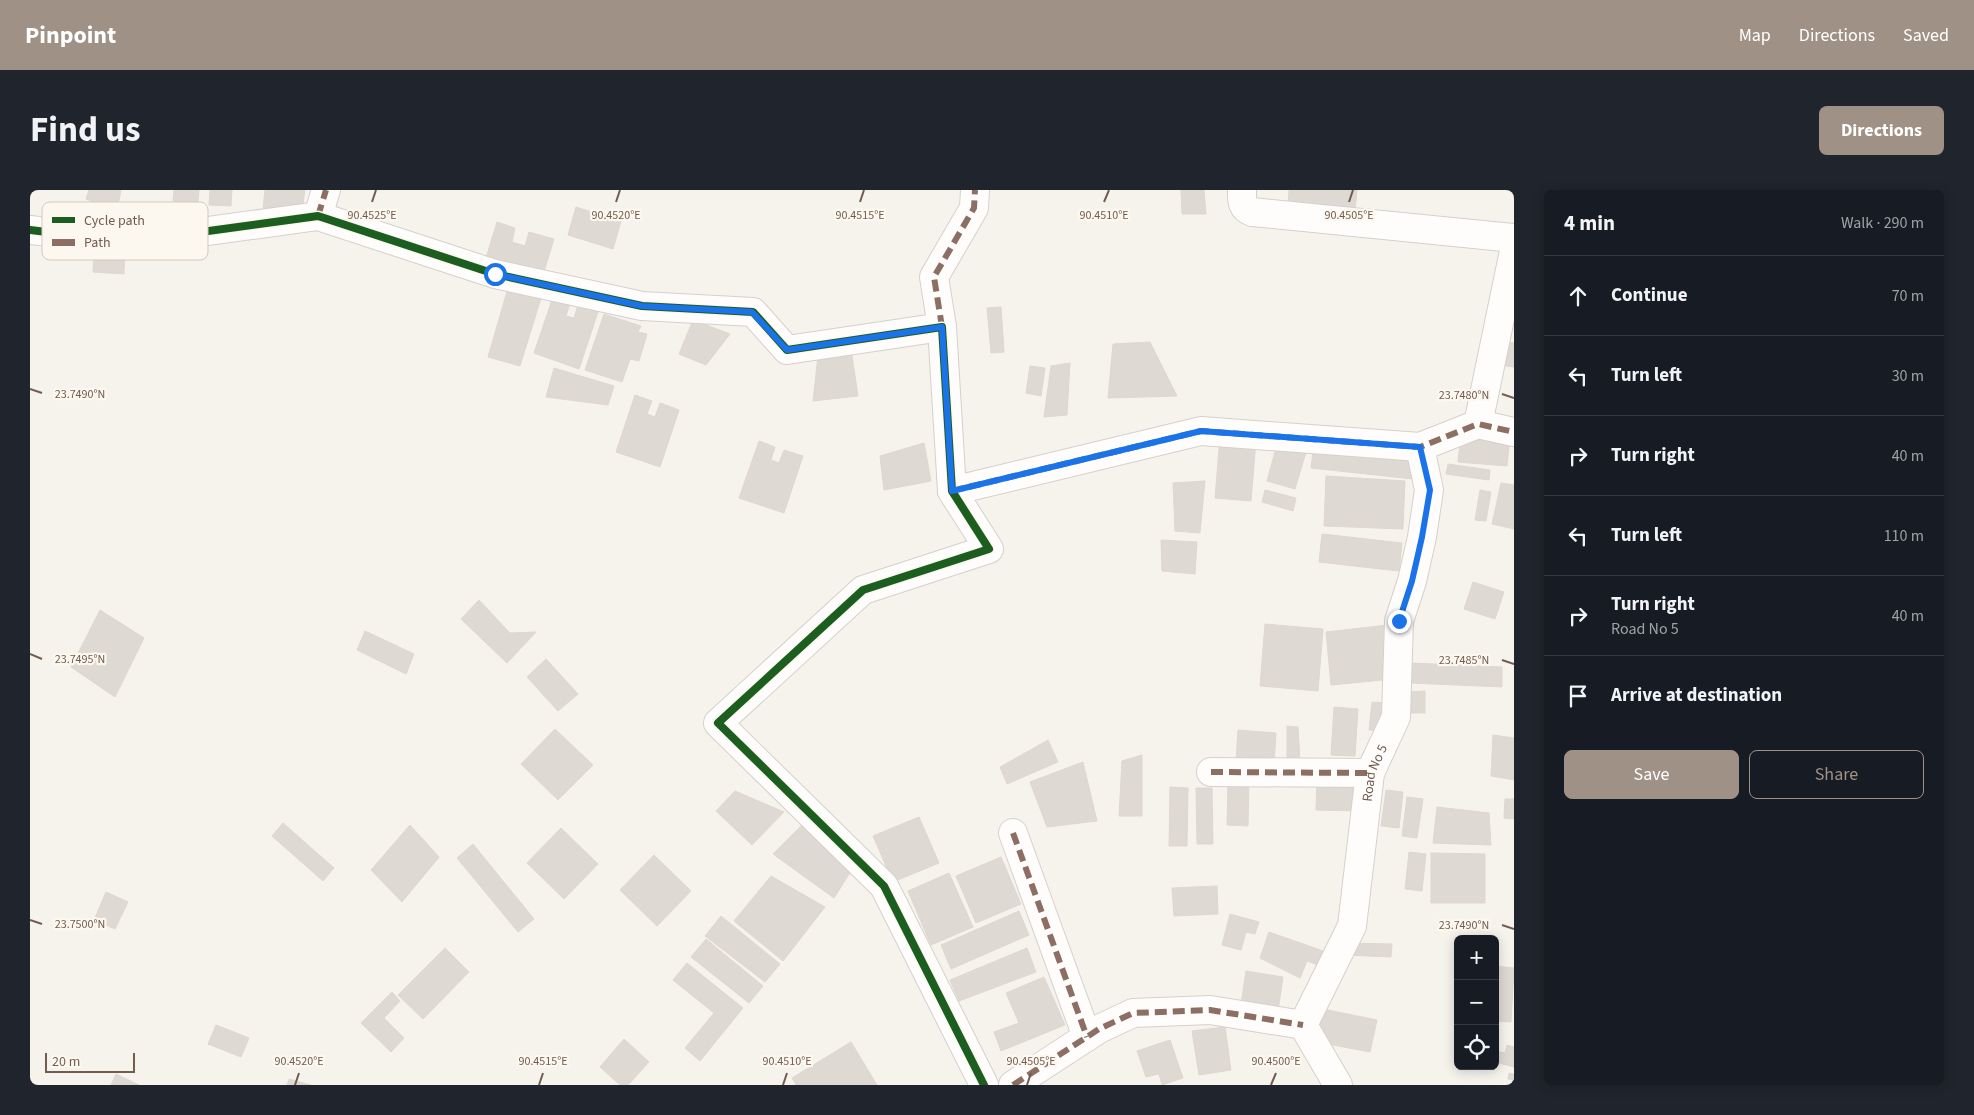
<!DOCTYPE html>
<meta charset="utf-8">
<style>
body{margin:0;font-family:"Source Sans 3",sans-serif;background:#20242c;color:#f1f3f6}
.controls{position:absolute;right:15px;bottom:15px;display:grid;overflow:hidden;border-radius:8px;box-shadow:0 2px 12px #0003}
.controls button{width:45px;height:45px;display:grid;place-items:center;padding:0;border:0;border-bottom:1px solid #363941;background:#171b24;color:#f1f3f6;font:25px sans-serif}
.scale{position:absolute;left:15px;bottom:12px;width:90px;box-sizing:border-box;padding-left:5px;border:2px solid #725c4f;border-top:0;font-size:14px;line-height:18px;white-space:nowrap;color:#725c4f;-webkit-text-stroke:4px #fdf8ef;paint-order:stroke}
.stop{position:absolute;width:15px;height:15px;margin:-11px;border:4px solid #1a73e8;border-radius:50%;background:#fff}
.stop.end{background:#1a73e8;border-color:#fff;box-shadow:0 1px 5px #0008}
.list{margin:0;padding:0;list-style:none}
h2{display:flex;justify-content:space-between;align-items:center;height:65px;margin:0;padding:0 20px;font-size:21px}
h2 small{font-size:16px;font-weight:400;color:#9ea1a6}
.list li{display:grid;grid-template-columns:32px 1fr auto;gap:15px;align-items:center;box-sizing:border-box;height:80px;padding:0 20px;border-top:1px solid #363941}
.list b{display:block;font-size:19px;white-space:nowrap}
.list p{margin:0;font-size:16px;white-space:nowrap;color:#9ea1a6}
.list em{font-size:16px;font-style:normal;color:#9ea1a6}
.actions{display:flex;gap:10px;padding:15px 20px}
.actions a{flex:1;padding:11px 0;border:1px solid #a09186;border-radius:8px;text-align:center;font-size:18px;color:#a09186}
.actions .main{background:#a09186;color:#fff}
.icon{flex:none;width:28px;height:28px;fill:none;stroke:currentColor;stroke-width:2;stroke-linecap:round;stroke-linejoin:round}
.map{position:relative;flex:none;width:1484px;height:895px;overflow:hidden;border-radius:8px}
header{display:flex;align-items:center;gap:30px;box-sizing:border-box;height:70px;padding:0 25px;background:#a09186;color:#fff}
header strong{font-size:24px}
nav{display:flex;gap:28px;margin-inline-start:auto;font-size:18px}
.intro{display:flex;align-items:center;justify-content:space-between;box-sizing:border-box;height:120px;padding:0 30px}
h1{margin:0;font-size:35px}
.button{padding:12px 22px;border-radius:8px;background:#a09186;color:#fff;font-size:18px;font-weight:700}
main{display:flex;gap:30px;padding:0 30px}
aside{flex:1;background:#171b24;border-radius:8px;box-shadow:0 2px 12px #0003}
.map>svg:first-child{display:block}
.building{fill:#dfd9d3;stroke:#dfd7d0}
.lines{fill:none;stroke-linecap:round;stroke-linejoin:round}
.minor-casing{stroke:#d5d0cb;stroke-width:30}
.minor{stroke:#fefdfc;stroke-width:28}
.quiet{stroke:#8d6e63;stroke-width:6;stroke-dasharray:12 6;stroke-linecap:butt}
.cycleway-casing{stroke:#fdf8ef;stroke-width:11}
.cycleway{stroke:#1b5e20;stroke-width:8}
.route{stroke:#1a73e8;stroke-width:6}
.ticks{fill:none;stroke:#725c4f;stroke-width:2}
.labels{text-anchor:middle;stroke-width:4.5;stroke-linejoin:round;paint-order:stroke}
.street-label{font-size:14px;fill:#725c4f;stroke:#fdf8ef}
.key{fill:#fdf8ef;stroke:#d3c9bf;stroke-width:1}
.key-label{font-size:14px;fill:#725c4f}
.ticks-label{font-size:12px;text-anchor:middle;fill:#725c4f;stroke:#fdf8ef;stroke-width:4.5;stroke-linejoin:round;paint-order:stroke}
</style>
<header>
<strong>Pinpoint</strong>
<nav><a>Map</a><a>Directions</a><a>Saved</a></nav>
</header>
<div class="intro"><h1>Find us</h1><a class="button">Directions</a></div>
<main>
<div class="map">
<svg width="1484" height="895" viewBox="0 0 1484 895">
<rect width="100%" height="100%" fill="#f6f3ed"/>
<g class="building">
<path d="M 59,0 L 91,0 L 87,21 L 56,9 Z"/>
<path d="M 144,0 L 169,0 L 168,13 L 143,11 Z"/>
<path d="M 180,0 L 202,0 L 201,16 L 179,15 Z"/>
<path d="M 235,0 L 275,0 L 273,14 L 233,18 Z"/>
<path d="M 1151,0 L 1174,0 L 1176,24 L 1152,24 Z"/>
<path d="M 1259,0 L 1327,0 L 1325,21 L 1258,16 Z"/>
<path d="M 546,17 L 591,31 L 583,59 L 538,45 Z"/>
<path d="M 467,32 L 485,38 L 482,52 L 495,56 L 499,42 L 524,49 L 513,85 L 456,68 Z"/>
<path d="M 64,58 L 95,60 L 94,84 L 63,82 Z"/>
<path d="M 478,98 L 511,108 L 490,176 L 458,167 Z"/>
<path d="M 523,107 L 540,113 L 536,126 L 544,128 L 548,115 L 568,122 L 549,179 L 504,163 Z"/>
<path d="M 971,117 L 974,162 L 961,163 L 957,118 Z"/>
<path d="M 574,124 L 611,136 L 608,142 L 617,144 L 609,171 L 600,169 L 592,192 L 555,180 Z"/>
<path d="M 663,130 L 700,144 L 676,175 L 649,164 Z"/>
<path d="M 1120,152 L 1147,206 L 1078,208 L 1083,154 Z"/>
<path d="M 1472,152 L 1484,153 L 1484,177 L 1469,175 Z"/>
<path d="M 821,159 L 828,206 L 783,211 L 788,166 Z"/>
<path d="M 1040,173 L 1037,225 L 1014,227 L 1021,176 Z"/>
<path d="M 1000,176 L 1015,178 L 1011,206 L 996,203 Z"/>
<path d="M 524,178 L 584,196 L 578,215 L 516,207 Z"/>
<path d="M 605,205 L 622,211 L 617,224 L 625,227 L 630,213 L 649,220 L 630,277 L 586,262 Z"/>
<path d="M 1431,243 L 1480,247 L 1477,276 L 1428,272 Z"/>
<path d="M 1190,247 L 1226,250 L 1221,311 L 1185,308 Z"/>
<path d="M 729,251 L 745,257 L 741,270 L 749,273 L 754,260 L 773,266 L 754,323 L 709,308 Z"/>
<path d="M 1284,252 L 1386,263 L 1383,289 L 1281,278 Z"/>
<path d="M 894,253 L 901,291 L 854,300 L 850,266 Z"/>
<path d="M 1247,254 L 1276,262 L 1265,299 L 1237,291 Z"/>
<path d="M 1418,274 L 1460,280 L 1459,290 L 1416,284 Z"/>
<path d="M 1296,286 L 1375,291 L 1373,339 L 1294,336 Z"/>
<path d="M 1175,291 L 1170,343 L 1145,341 L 1143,293 Z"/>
<path d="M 1471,293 L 1484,295 L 1484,339 L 1462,334 Z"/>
<path d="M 1235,300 L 1266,308 L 1263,321 L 1232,312 Z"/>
<path d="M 1450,300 L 1461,302 L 1456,331 L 1445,330 Z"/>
<path d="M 1292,344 L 1372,353 L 1369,381 L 1289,372 Z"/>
<path d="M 1131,350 L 1167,352 L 1165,384 L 1132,381 Z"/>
<path d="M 1443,392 L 1474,402 L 1465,429 L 1434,419 Z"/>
<path d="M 449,410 L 480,443 L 506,442 L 477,473 L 431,429 Z"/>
<path d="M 70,420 L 114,448 L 85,507 L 41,477 Z"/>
<path d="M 1235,434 L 1293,439 L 1288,501 L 1230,496 Z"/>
<path d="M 1358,435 L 1363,489 L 1301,495 L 1296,442 Z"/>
<path d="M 335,441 L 384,464 L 376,484 L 327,460 Z"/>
<path d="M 516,469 L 548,504 L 528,521 L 497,487 Z"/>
<path d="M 1381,473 L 1472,477 L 1472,497 L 1381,493 Z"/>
<path d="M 1395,501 L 1395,523 L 1381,523 L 1380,502 Z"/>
<path d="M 1342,512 L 1358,513 L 1356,541 L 1339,540 Z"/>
<path d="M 1304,517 L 1328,519 L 1325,566 L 1301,565 Z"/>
<path d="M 1257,536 L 1268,537 L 1270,572 L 1257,572 Z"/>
<path d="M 525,539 L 563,575 L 528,610 L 491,574 Z"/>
<path d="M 1208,540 L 1246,543 L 1244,575 L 1206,572 Z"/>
<path d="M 1463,545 L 1484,548 L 1484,590 L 1461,586 Z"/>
<path d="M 1018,550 L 1028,572 L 977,594 L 970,577 Z"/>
<path d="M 1112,565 L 1112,626 L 1089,626 L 1092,571 Z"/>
<path d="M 1053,572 L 1067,631 L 1017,637 L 1000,592 Z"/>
<path d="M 1198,588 L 1219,589 L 1218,636 L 1197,635 Z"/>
<path d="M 1287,588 L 1330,588 L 1329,621 L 1286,620 Z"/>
<path d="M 1140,597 L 1158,598 L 1157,656 L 1139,656 Z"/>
<path d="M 1166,598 L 1182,598 L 1183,654 L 1167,654 Z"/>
<path d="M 1356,600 L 1373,602 L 1369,638 L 1351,636 Z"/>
<path d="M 705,601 L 754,622 L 722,655 L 686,621 Z"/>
<path d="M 1377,607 L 1393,609 L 1387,648 L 1372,646 Z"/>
<path d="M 1475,609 L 1484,609 L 1484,629 L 1474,628 Z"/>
<path d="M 1407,617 L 1459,623 L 1461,655 L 1403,653 Z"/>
<path d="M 889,627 L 909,673 L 863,692 L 843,646 Z"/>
<path d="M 775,632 L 826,673 L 804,708 L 743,664 Z"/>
<path d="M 253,633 L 304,678 L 293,691 L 242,646 Z"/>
<path d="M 380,635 L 409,667 L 372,712 L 341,680 Z"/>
<path d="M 531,638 L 568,674 L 534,709 L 497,673 Z"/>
<path d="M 443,654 L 504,729 L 488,742 L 427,668 Z"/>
<path d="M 1379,662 L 1396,664 L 1392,701 L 1375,699 Z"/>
<path d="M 1401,663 L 1455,664 L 1455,713 L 1401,713 Z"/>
<path d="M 624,665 L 661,701 L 627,736 L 590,700 Z"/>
<path d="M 971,667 L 991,714 L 946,733 L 926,686 Z"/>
<path d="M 919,683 L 943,737 L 901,755 L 878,701 Z"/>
<path d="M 741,686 L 795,717 L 753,771 L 704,731 Z"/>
<path d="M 1187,696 L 1188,724 L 1144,726 L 1142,698 Z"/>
<path d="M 76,702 L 98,712 L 85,739 L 64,730 Z"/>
<path d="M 989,721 L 999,745 L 921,779 L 911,755 Z"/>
<path d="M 1200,724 L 1229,732 L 1225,744 L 1216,742 L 1211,760 L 1192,755 Z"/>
<path d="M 691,726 L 750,774 L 735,792 L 675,746 Z"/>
<path d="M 1239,742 L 1299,763 L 1294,777 L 1277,771 L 1270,788 L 1230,768 Z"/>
<path d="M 676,749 L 733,796 L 719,813 L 661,767 Z"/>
<path d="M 1315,753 L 1362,754 L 1361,767 L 1314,765 Z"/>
<path d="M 415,758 L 439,782 L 393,829 L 368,805 Z"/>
<path d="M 997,758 L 1006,782 L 929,811 L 920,790 Z"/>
<path d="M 657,773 L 713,818 L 670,871 L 655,858 L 684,823 L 643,790 Z"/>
<path d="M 1465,776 L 1484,778 L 1481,832 L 1465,831 Z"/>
<path d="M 1216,781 L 1253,787 L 1248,821 L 1211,815 Z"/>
<path d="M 1014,787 L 1035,835 L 971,861 L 964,842 L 989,833 L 976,803 Z"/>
<path d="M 362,802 L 370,811 L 354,828 L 374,848 L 361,862 L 331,833 Z"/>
<path d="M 1288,818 L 1347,830 L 1340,862 L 1282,851 Z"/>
<path d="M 186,835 L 219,848 L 211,867 L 178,854 Z"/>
<path d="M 1195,837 L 1201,880 L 1169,885 L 1162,841 Z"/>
<path d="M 594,849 L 619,872 L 598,895 L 590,895 L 570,877 Z"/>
<path d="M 1140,850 L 1153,888 L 1132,895 L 1129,884 L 1116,887 L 1107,861 Z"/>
<path d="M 821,852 L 847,895 L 766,895 L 762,888 Z"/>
<path d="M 1477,855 L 1484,857 L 1484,877 L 1465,872 L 1465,861 L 1475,863 Z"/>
<path d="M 1479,883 L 1484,884 L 1484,890 L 1478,889 Z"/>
<path d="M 86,884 L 109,895 L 81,895 Z"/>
<path d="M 259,889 L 281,895 L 257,895 Z"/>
</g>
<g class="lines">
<defs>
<g id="minor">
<path d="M 1212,0 C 1212,10 1211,18 1222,22 L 1484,48"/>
<path d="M 288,26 L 296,0"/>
<path d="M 0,40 L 98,52 L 288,26 L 465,84 L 612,116 L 723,122 L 757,160 L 912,137 L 922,301 L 959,359 L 833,400 L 688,533 L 854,696 L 954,895"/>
<path d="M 912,137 L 904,87 L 944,18 L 945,0"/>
<path d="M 1448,234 L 1484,61"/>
<path d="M 922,301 L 1171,241 L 1390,257 L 1448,234 L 1484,242"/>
<path d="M 1181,582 L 1340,583"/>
<path d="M 983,643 L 1057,847"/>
<path d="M 983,895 L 1069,839 L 1103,823 L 1180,820 L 1273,835"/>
<path id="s1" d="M 1308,895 L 1273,835 L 1322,736 L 1340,583 L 1366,527 L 1369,431 L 1382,391 L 1392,347 L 1399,300 L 1390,257"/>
</g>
</defs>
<use href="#minor" class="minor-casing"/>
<use href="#minor" class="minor"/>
<g class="quiet">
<path d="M 288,26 L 296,0"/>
<path d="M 912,137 L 904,87 L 944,18 L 945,0"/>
<path d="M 922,301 L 1171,241 L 1390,257 L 1448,234 L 1484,242"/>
<path d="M 1181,582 L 1340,583"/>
<path d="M 983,643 L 1057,847"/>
<path d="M 983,895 L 1069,839 L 1103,823 L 1180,820 L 1273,835"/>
</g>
<defs>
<path id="cycleway" d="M 0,40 L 98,52 L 288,26 L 465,84 L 612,116 L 723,122 L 757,160 L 912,137 L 922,301 L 959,359 L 833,400 L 688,533 L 854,696 L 954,895"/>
</defs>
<use href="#cycleway" class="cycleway-casing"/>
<use href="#cycleway" class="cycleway"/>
</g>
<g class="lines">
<path class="route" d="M 465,84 L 612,116 L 722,122 L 757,160 L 912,137 L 922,301 L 1171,241 L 1390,257 L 1400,300 L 1392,347 L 1382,391 L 1369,431"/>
</g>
<path class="ticks" d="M 342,12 L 346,0M 586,12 L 590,0M 830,12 L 834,0M 1074,12 L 1079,0M 1319,12 L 1323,0M 0,199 L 12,203M 1472,204 L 1484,208M 0,464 L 12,469M 1472,470 L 1484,474M 0,730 L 12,734M 1472,735 L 1484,739M 265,895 L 269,883M 509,895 L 513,883M 753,895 L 757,883M 997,895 L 1001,883M 1241,895 L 1246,883"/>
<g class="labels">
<g class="street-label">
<text dy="5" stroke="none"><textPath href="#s1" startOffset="335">Road No 5</textPath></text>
</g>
</g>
<rect x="12" y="12" width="166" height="58" rx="8" class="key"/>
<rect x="22" y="27" width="23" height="6" fill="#1b5e20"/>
<rect x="22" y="49" width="23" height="7" fill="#8d6e63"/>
<g class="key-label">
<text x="54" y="35">Cycle path</text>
<text x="54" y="57">Path</text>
</g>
<g class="ticks-label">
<text x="342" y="29">90.4525°E</text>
<text x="586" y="29">90.4520°E</text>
<text x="830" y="29">90.4515°E</text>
<text x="1074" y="29">90.4510°E</text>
<text x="1319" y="29">90.4505°E</text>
<text x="50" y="208">23.7490°N</text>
<text x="1434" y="209">23.7480°N</text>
<text x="50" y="473">23.7495°N</text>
<text x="1434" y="474">23.7485°N</text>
<text x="50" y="738">23.7500°N</text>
<text x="1434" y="739">23.7490°N</text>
<text x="269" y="875">90.4520°E</text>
<text x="513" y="875">90.4515°E</text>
<text x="757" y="875">90.4510°E</text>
<text x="1001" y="875">90.4505°E</text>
<text x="1246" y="875">90.4500°E</text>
</g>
</svg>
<div class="controls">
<button>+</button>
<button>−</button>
<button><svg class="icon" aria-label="locate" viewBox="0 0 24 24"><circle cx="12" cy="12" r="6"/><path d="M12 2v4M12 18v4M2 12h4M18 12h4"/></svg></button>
</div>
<div class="scale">20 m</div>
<div class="stop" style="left:465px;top:84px"></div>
<div class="stop end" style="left:1369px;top:431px"></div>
</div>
<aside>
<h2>4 min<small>Walk · 290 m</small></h2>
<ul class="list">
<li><svg class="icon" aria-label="ahead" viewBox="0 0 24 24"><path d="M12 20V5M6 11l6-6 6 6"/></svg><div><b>Continue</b></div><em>70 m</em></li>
<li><svg class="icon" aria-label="left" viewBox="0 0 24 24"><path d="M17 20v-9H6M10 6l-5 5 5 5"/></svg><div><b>Turn left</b></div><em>30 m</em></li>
<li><svg class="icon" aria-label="right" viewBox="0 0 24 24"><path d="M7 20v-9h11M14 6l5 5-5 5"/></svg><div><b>Turn right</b></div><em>40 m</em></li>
<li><svg class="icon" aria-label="left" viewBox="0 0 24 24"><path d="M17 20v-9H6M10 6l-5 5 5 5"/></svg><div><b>Turn left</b></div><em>110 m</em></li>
<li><svg class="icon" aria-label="right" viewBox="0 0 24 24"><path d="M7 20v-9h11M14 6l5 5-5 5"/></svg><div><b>Turn right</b><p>Road No 5</p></div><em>40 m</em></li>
<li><svg class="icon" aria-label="arrive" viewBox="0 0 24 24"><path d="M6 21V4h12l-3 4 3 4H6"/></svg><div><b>Arrive at destination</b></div></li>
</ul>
<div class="actions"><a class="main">Save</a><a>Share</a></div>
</aside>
</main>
